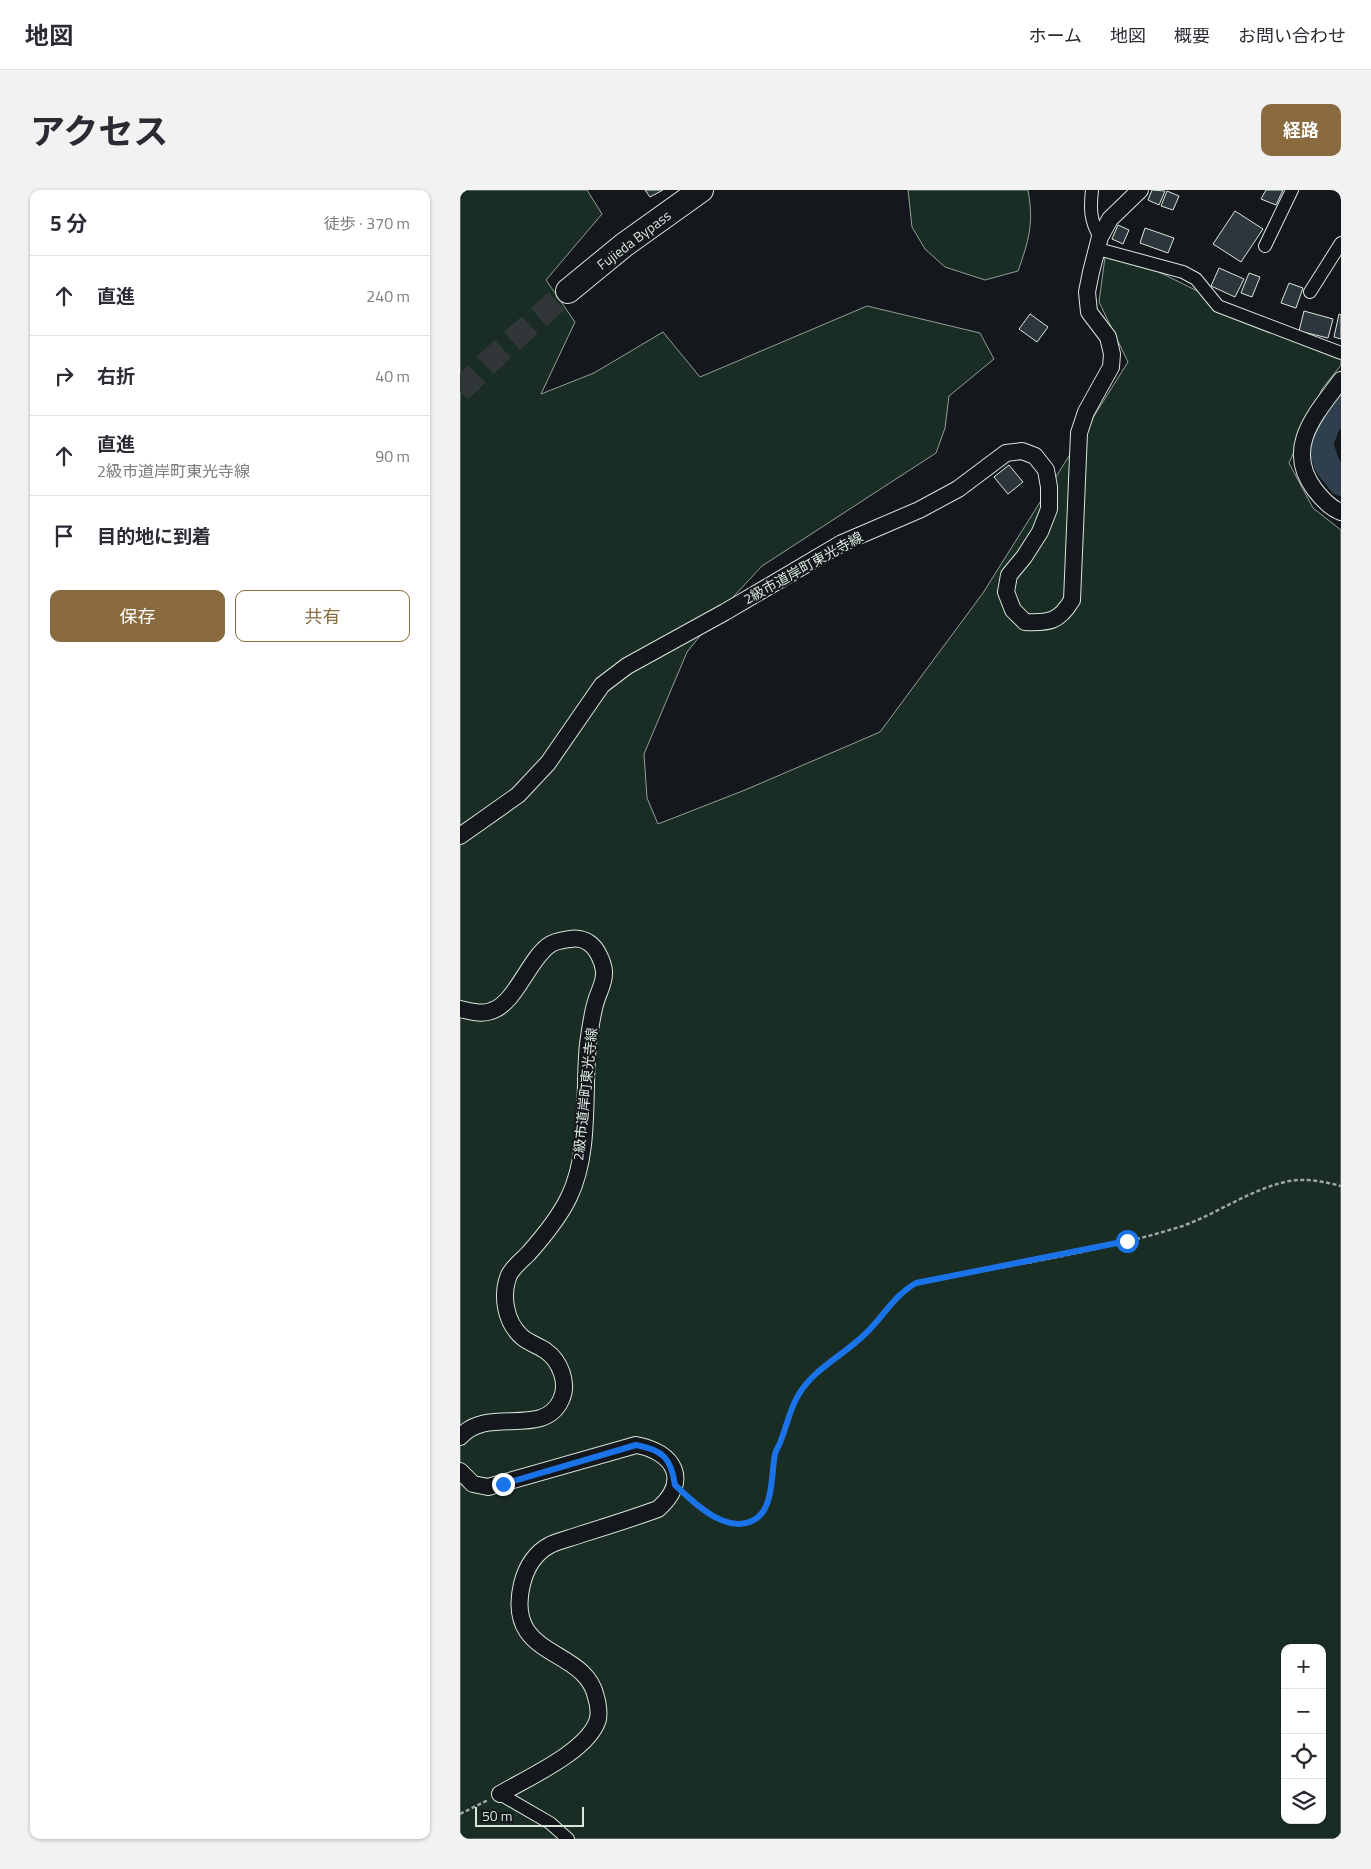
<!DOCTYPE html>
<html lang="ja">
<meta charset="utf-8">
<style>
body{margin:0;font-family:"Titillium Web","Noto Sans JP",sans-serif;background:#f2f2f3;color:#2b2b33}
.controls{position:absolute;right:15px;bottom:15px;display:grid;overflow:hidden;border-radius:10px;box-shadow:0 1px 4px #0004}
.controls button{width:45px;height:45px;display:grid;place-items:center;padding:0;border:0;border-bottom:1px solid #e1e1e2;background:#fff;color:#2b2b33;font:25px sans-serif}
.scale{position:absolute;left:15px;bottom:12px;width:109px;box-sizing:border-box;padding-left:5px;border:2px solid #d8e6dc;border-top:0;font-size:14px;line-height:18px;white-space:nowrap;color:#d8e6dc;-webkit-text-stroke:4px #14181c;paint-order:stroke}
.stop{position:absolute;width:15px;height:15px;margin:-11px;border:4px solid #1a73e8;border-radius:50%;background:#fff}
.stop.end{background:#1a73e8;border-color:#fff;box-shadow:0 1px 5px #0008}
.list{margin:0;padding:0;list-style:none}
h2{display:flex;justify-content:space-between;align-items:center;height:65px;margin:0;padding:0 20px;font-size:21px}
h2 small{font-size:16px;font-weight:400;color:#7c7c81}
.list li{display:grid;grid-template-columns:32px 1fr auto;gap:15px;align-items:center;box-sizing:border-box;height:80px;padding:0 20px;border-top:1px solid #e1e1e2}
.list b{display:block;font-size:19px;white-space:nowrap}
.list p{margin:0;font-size:16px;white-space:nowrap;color:#7c7c81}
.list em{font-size:16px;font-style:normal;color:#7c7c81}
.actions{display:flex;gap:10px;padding:15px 20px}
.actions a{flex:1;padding:11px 0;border:1px solid #8a6a3f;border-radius:10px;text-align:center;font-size:18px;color:#8a6a3f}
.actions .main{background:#8a6a3f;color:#fff}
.icon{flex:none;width:28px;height:28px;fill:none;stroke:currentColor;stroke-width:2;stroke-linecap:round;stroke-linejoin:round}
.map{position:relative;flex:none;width:881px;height:1649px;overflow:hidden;border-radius:10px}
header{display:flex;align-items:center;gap:30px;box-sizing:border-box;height:70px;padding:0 25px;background:#fff;border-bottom:1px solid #e1e1e2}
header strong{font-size:24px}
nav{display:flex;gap:28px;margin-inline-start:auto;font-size:18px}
.intro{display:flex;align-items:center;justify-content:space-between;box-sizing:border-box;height:120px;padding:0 30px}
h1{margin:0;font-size:35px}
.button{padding:12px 22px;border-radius:10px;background:#8a6a3f;color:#fff;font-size:18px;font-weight:700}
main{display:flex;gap:30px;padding:0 30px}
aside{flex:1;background:#fff;border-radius:10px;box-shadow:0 1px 4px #0004}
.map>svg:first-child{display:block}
.green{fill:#1a2d24;stroke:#939e99;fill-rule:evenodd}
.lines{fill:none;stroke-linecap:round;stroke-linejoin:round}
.river{stroke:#2f3f4d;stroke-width:26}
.building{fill:#2c363c;stroke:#d8e6dc}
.motorway-tunnel{stroke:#313739;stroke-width:24;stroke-dasharray:24 12;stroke-linecap:butt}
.minor-casing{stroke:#d8e6dc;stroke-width:14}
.tertiary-casing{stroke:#d8e6dc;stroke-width:18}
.motorway-casing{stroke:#d8e6dc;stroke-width:26}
.path{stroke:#9da8a2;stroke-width:2.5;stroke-dasharray:4 2.5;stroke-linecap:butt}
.minor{stroke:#14181c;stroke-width:12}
.tertiary{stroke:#14181c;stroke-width:16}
.motorway{stroke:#14181c;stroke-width:24}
.route{stroke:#1a73e8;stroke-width:6}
.labels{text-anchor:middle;stroke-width:4;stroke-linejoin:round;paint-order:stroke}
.street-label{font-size:14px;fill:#d8e6dc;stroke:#14181c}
</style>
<header>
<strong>地図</strong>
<nav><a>ホーム</a><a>地図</a><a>概要</a><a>お問い合わせ</a></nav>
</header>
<div class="intro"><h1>アクセス</h1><a class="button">経路</a></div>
<main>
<aside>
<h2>5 分<small>徒歩 · 370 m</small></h2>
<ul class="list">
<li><svg class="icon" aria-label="ahead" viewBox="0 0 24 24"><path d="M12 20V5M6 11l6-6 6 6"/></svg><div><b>直進</b></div><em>240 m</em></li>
<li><svg class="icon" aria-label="right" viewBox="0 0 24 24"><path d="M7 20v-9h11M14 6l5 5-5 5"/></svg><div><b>右折</b></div><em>40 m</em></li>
<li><svg class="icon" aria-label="ahead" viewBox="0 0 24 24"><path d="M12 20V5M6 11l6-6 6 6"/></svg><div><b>直進</b><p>2級市道岸町東光寺線</p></div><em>90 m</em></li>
<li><svg class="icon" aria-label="arrive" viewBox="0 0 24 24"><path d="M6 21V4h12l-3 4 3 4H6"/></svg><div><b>目的地に到着</b></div></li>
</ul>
<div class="actions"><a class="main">保存</a><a>共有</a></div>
</aside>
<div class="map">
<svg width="881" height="1649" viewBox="0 0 881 1649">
<rect width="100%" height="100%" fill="#14181c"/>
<g class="green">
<path d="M 0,0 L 127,0 L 142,24 L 86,90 L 115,132 L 81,204 L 134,183 L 203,142 L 240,187 L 407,116 L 520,143 L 534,169 L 489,206 L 485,238 L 476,263 L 302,376 L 261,420 L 227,462 L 184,564 L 187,608 L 198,634 L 285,600 L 420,542 L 523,403 L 668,172 L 639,112 L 645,67 L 699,82 L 798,131 L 881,166 L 881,175 L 862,199 L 829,273 L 853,318 L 881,340 L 881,1649 L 0,1649 ZM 825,1458 L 862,1458 L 862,1630 L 825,1630 Z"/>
<path d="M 448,0 L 568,0 C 574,33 569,50 558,81 L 525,90 L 485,77 L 465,59 L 452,37 Z"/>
</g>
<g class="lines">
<path class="river" d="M 881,215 L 867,235 L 860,254 L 867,275 L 881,293"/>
</g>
<g class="building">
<path d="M 185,0 L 203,0 L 190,7 Z"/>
<path d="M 692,0 L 705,1 L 699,15 L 688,10 Z"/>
<path d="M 806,0 L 823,0 L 816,15 L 801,9 Z"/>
<path d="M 707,1 L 719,6 L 713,20 L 701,16 Z"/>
<path d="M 775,21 L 803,39 L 781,72 L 753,54 Z"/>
<path d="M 658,35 L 669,40 L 663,54 L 652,49 Z"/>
<path d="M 685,38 L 714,48 L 708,63 L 680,53 Z"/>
<path d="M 759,78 L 784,89 L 775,107 L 751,96 Z"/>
<path d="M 789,83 L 800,87 L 792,107 L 781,103 Z"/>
<path d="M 829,93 L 843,98 L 836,118 L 821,113 Z"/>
<path d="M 844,121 L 873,129 L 868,148 L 839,141 Z"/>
<path d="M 570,124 L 588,137 L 577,152 L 559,139 Z"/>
<path d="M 879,124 L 881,125 L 881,149 L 874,147 Z"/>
<path d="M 549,275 L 563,292 L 548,304 L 534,287 Z"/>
</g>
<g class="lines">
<path class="motorway-tunnel" d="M 0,201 L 34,167 L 108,101"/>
<defs>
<g id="minor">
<path d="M 632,0 C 630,18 630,31 640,47"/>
<path d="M 805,56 L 832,0"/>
<path d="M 638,59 L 723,82 L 736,89 L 758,116 L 881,163"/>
<path d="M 850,102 L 881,53"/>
<path d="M 40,1604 L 90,1633 L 108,1649"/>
</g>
<g id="tertiary">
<path d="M 881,190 C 856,224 823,258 855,300 C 862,309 870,318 881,322"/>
<path d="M 0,646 L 58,605 L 88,573 L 142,495 L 167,476 L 265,422 L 382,353 L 459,320 L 498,299 L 546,263 L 562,261 L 575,266 L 586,280 L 589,297 L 589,319 L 580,342 L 564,367 L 549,385 L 546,402 L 553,420 L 565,432 C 589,433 599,432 612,410 L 619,243 L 626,222 L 651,177 L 652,164 L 648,147 L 629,122 L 627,102 L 631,82 L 640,47 L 650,29 L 680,0"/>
<path d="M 0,819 C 10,821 21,825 31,821 C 55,814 68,771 88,756 C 94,751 103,750 110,749 C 116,748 124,749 129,753 C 137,758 143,772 144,781 C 145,792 139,801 136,811 C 132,824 130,840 128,854 C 123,902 131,962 109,1007 C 99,1028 84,1046 68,1064 C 62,1070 53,1077 49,1085 C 41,1105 45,1132 62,1147 C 69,1153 79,1156 86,1161 C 100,1171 109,1193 101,1210 C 83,1249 28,1215 0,1247"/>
<path d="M 0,1281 L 13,1294 L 28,1297 L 176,1255 C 215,1262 230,1291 198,1319 C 173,1328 148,1336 122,1344 C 112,1348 100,1350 90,1355 C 75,1363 66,1378 62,1394 C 44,1470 125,1456 136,1507 C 138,1513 139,1523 138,1529 C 129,1561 67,1588 40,1604"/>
</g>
<path id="motorway" d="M 108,101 L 164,55 L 241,0"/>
</defs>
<use href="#minor" class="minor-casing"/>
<use href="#tertiary" class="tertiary-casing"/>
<use href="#motorway" class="motorway-casing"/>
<g class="path">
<path d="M 227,1306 C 248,1326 283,1348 306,1318 L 315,1263 L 338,1204 L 349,1190 L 406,1144 L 426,1118 L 447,1099 L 456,1093 C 542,1077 629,1064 713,1039 C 751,1028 783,1003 821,993 C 840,987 862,991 881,996"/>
<path d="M 0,1624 L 28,1610"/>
</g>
<use href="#minor" class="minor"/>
<use href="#tertiary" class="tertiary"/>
<use href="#motorway" class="motorway"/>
</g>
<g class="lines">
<path class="route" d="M 43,1294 L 176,1255 C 203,1260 211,1268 215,1295 C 234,1313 269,1348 297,1328 C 314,1315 311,1283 315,1264 C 316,1259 320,1255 321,1250 C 327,1235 330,1218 339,1204 C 353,1180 383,1165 403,1146 C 422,1129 433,1106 456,1093 L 667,1051"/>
</g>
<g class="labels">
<g class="street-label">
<text transform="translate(174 50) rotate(-37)" y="5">Fujieda Bypass</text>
<text transform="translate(343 378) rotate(-29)" y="5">2級市道岸町東光寺線</text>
<text transform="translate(125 904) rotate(-84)" y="5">2級市道岸町東光寺線</text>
</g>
</g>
</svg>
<div class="controls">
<button>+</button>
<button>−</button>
<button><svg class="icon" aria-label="locate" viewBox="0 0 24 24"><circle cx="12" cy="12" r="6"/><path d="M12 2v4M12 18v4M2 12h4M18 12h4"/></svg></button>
<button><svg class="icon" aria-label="layers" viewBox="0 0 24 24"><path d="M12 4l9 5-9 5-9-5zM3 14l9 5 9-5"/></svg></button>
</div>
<div class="scale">50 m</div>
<div class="stop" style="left:667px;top:1051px"></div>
<div class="stop end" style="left:43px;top:1294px"></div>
</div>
</main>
